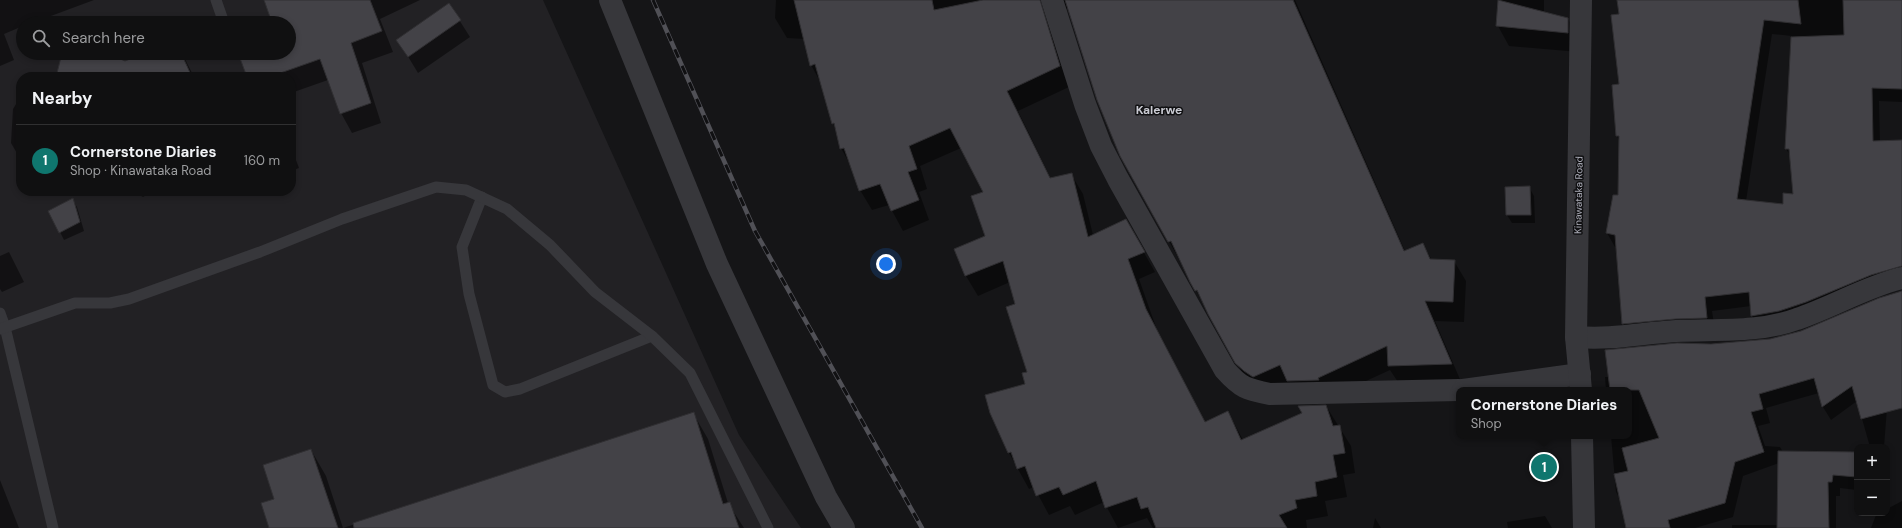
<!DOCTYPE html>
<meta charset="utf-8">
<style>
body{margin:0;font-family:"DM Sans",sans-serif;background:#1e1e1f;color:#f1f3f6}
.controls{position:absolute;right:12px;bottom:12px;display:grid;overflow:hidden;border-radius:8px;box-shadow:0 2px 6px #0003}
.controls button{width:36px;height:36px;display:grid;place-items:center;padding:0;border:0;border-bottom:1px solid #303031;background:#101011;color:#f1f3f6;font:20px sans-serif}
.you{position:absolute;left:886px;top:264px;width:14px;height:14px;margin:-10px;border:3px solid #fff;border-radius:50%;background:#1a73e8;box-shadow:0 0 0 6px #1a73e833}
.badge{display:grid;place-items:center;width:26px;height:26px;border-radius:50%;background:#0f766e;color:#fff;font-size:13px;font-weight:700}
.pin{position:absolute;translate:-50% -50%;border:2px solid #fff;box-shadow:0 1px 4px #0006}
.popup{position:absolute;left:1456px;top:387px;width:176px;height:52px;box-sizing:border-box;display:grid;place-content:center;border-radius:8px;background:#101011;filter:drop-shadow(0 1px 3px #0005);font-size:13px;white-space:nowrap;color:#9c9d9f}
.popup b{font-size:15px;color:#f1f3f6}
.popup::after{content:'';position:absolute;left:50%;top:100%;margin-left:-8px;border:8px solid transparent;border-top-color:#101011}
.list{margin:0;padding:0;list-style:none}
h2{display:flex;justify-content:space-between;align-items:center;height:52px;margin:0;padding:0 16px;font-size:17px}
h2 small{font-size:13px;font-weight:400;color:#9c9d9f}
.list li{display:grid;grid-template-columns:26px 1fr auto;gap:12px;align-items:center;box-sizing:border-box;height:72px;padding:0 16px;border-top:1px solid #303031}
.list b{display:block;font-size:15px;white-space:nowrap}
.list p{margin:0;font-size:13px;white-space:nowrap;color:#9c9d9f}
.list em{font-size:13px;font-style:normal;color:#9c9d9f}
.icon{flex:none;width:22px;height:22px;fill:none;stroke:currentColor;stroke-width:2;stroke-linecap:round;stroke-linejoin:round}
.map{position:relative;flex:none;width:1902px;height:528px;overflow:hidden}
.search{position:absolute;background:#101011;box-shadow:0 2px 6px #0003;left:16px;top:16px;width:280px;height:44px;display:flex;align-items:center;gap:10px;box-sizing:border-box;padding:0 14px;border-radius:22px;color:#9c9d9f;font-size:15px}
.panel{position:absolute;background:#101011;box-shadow:0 2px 6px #0003;left:16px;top:72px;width:280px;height:124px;border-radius:16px}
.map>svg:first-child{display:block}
.built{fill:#222124;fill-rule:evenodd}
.shadow{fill:#0007;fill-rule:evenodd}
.building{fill:#434247;stroke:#302f32}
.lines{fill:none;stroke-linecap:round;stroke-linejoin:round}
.service{stroke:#37373b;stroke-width:11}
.minor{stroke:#37373b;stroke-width:22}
.tertiary{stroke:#37373b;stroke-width:22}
.rail-casing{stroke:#505056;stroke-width:4.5}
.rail{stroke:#101012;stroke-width:3;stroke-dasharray:9;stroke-linecap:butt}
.labels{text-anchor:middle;stroke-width:3;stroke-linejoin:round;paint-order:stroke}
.street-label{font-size:10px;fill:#a9aab5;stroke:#101012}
.quarter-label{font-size:12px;font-weight:bold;fill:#c9cad2;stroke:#101012}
</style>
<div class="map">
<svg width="1902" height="528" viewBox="0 0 1902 528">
<rect width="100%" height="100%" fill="#151517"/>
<path class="built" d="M 0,0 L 543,0 L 739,435 L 801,528 L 0,528 ZM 23,23 L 289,23 L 289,53 L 23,53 ZM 21,77 L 291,77 L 291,191 L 21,191 Z"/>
<g class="shadow">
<path d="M 0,0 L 94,0 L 32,23 L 23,23 L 23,26 L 4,34 L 14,60 L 0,66 Z"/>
<path d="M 265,0 L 420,0 L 380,19 L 393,52 L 362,63 L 381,123 L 352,133 L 341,113 L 328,80 L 291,93 L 291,77 L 248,77 L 253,53 L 289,53 L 289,23 L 273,23 Z"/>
<path d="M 776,0 L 1295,0 L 1405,251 L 1422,244 L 1432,260 L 1454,261 L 1466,281 L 1464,322 L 1435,321 L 1462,384 L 1400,385 L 1390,370 L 1329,398 L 1248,383 L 1121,155 L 1069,9 L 1060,8 L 1071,86 L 1018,111 L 1051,179 L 1071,174 L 1083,194 L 1093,235 L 1126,221 L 1155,272 L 1139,279 L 1157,330 L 1205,423 L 1228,412 L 1243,440 L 1326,406 L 1351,446 L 1355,473 L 1343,475 L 1347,497 L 1325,501 L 1328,516 L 1306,520 L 1307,528 L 1153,528 L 1147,518 L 1118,528 L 1104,502 L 1075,515 L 1070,506 L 1049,515 L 1034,487 L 1029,489 L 1009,453 L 1028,372 L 1016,304 L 1010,282 L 978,296 L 966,276 L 956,250 L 986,237 L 984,193 L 961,148 L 920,166 L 927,189 L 919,192 L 929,220 L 903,231 L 889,205 L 872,210 L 860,190 L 852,168 L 841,148 L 821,83 L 811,65 L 805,39 L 787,38 L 775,18 Z"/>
<path d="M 1499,0 L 1544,0 L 1544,12 L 1568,19 L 1579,38 L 1579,52 L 1509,46 L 1498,26 Z"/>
<path d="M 1618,0 L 1902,0 L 1902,102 L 1879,101 L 1880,142 L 1902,141 L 1902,281 L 1760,330 L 1752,316 L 1751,306 L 1712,311 L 1715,331 L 1631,337 L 1623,323 L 1617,247 L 1615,247 L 1607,233 L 1619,196 L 1620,142 L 1617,136 L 1621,85 L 1620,15 ZM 1772,34 L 1792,36 L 1786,149 L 1790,155 L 1794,195 L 1784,205 L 1746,201 Z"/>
<path d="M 449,4 L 470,37 L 418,73 L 398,40 Z"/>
<path d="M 63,53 L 103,53 L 125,62 L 147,53 L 182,53 L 194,77 L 50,77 L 57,74 Z"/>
<path d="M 21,96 L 21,160 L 11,143 L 13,109 Z"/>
<path d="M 291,147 L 299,168 L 291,171 Z"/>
<path d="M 1529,187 L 1534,196 L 1535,223 L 1512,223 L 1507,215 L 1506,188 Z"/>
<path d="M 69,191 L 84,191 L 82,192 Z"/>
<path d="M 133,191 L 154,191 L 143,197 Z"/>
<path d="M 72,199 L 77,207 L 84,231 L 64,240 L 60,232 Z"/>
<path d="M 9,252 L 24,282 L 2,292 L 0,289 L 0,256 Z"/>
<path d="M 1902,292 L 1902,385 L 1891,356 L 1884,447 L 1870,447 L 1857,401 L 1831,420 L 1823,407 L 1819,393 L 1766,408 L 1770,423 L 1758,426 L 1765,446 L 1780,447 L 1783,452 L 1857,454 L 1857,490 L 1840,488 L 1840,496 L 1836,496 L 1836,528 L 1732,528 L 1732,525 L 1778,525 L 1779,463 L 1743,476 L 1733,517 L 1695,528 L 1627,528 L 1621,500 L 1616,492 L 1611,436 L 1629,436 L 1629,390 L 1606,390 L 1605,377 L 1610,377 L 1677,344 L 1754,342 L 1785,337 L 1815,327 Z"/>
<path d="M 693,413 L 708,439 L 728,503 L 744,528 L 270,528 L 276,499 L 311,450 L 326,476 L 343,528 Z"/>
<path d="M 0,480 L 19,528 L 0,528 Z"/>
<path d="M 1902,501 L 1902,528 L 1871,528 L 1876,515 L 1887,513 L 1887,509 Z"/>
<path d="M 1545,516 L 1552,528 L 1508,528 L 1507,522 Z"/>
<path d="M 1375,518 L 1381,528 L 1373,528 Z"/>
</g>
<g class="building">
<path d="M 264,0 L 370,0 L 382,31 L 351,43 L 371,103 L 340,114 L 320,59 L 269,77 L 247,77 L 238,53 L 289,53 L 289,23 L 272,23 Z"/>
<path d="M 794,0 L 932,0 L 934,10 L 983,0 L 1040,0 L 1060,66 L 1007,91 L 1050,178 L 1072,173 L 1088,237 L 1126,219 L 1145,252 L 1128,259 L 1146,309 L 1205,422 L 1228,411 L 1241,440 L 1302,413 L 1298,406 L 1326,405 L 1333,426 L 1340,425 L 1345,453 L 1333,455 L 1337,477 L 1315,482 L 1317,496 L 1295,500 L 1297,508 L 1279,515 L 1287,528 L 1156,528 L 1148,507 L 1141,509 L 1137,497 L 1105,508 L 1096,481 L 1063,495 L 1059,487 L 1036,496 L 1025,466 L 1017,469 L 1011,452 L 1008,453 L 990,413 L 985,395 L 1025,384 L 1022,373 L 1027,372 L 1006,307 L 1015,304 L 1003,261 L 965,276 L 954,249 L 985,236 L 971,196 L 983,192 L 950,128 L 909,146 L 917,169 L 908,172 L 919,200 L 891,211 L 880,184 L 859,191 L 844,148 L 840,149 L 834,123 L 832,124 L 815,64 L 810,66 Z"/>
<path d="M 1065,0 L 1293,0 L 1404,251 L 1423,243 L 1430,259 L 1455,260 L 1453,302 L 1425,301 L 1452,364 L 1388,366 L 1387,346 L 1318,378 L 1319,380 L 1287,381 L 1280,365 L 1253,377 L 1244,371 L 1235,363 L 1208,314 L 1197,290 L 1195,291 L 1190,282 L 1171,241 L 1168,242 L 1120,156 L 1097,100 Z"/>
<path d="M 1498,0 L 1568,18 L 1568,33 L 1496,26 Z"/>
<path d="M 1617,0 L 1798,0 L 1801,24 L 1764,20 L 1737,199 L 1783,204 L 1783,193 L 1793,194 L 1789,149 L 1785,149 L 1791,37 L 1844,35 L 1843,0 L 1902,0 L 1902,89 L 1872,88 L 1873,141 L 1902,140 L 1902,266 L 1871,275 L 1806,302 L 1779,311 L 1751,316 L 1749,292 L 1705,297 L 1707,318 L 1675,319 L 1622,324 L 1615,235 L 1606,233 L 1613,195 L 1618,195 L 1619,136 L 1616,136 L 1612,85 L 1619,84 L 1611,15 L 1619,14 Z"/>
<path d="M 449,3 L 461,20 L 408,57 L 396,40 Z"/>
<path d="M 62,53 L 106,53 L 125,61 L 145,53 L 181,53 L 192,77 L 56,77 Z"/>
<path d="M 1530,186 L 1531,215 L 1506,215 L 1505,187 Z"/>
<path d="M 73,198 L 80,222 L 59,233 L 48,211 Z"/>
<path d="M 1902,291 L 1902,408 L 1861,419 L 1852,386 L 1822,407 L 1814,378 L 1759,394 L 1763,409 L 1751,412 L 1764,452 L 1735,462 L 1725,503 L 1668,520 L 1670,528 L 1626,528 L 1614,474 L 1628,471 L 1622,448 L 1659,438 L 1639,390 L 1610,390 L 1605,350 L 1677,343 L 1711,344 L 1770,339 L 1801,331 L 1879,298 Z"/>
<path d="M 694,412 L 723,504 L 730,502 L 739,528 L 354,528 L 353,523 Z"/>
<path d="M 311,449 L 338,528 L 269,528 L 261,503 L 274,499 L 263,465 Z"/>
<path d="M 1778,451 L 1857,452 L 1857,477 L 1833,475 L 1832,482 L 1828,482 L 1829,528 L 1777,528 Z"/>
</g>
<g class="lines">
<g class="service">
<path d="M 216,0 L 224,23"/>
<path d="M 482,197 L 462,247 L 469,294 L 493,385 L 505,392 L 520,389 L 652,336"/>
<path d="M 0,313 L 5,327 L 53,528"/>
<path d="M 0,329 L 75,303 L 110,303 L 129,299 L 260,252 L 342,219 L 436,187 L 466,190 L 507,209 L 550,245 L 595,292 L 652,336 L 690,373 L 768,528"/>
</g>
<g class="minor">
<path d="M 610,0 L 717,264 L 826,497 L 844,528"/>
<path d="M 1052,0 L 1085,104 L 1101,146 L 1118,179 L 1225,370 C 1241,388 1246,389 1270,394 L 1459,390"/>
<path d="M 1576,337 C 1612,340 1641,333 1676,331 C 1716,329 1759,333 1797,319 C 1833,307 1865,287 1902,278"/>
<path d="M 1463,390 L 1580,374"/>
</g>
<g class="tertiary">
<path d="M 1581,390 L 1576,337 L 1581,0"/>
<path d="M 1582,436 L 1584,528"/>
</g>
<defs>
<path id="rail" d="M 653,0 L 755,231 L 922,528"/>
</defs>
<use href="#rail" class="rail-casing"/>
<use href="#rail" class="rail"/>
</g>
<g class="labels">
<g class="street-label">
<text transform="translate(1578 195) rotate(-89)" y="4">Kinawataka Road</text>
</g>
<g class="quarter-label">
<text x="1159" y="114">Kalerwe</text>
</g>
</g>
</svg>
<div class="controls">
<button>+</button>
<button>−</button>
</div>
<div class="you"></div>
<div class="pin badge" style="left:1544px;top:467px">1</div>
<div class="popup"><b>Cornerstone Diaries</b>Shop</div>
<div class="search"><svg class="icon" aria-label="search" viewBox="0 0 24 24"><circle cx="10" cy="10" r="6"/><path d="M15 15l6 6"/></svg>Search here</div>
<section class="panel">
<h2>Nearby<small></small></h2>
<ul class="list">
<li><span class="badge">1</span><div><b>Cornerstone Diaries</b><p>Shop · Kinawataka Road</p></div><em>160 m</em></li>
</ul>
</section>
</div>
